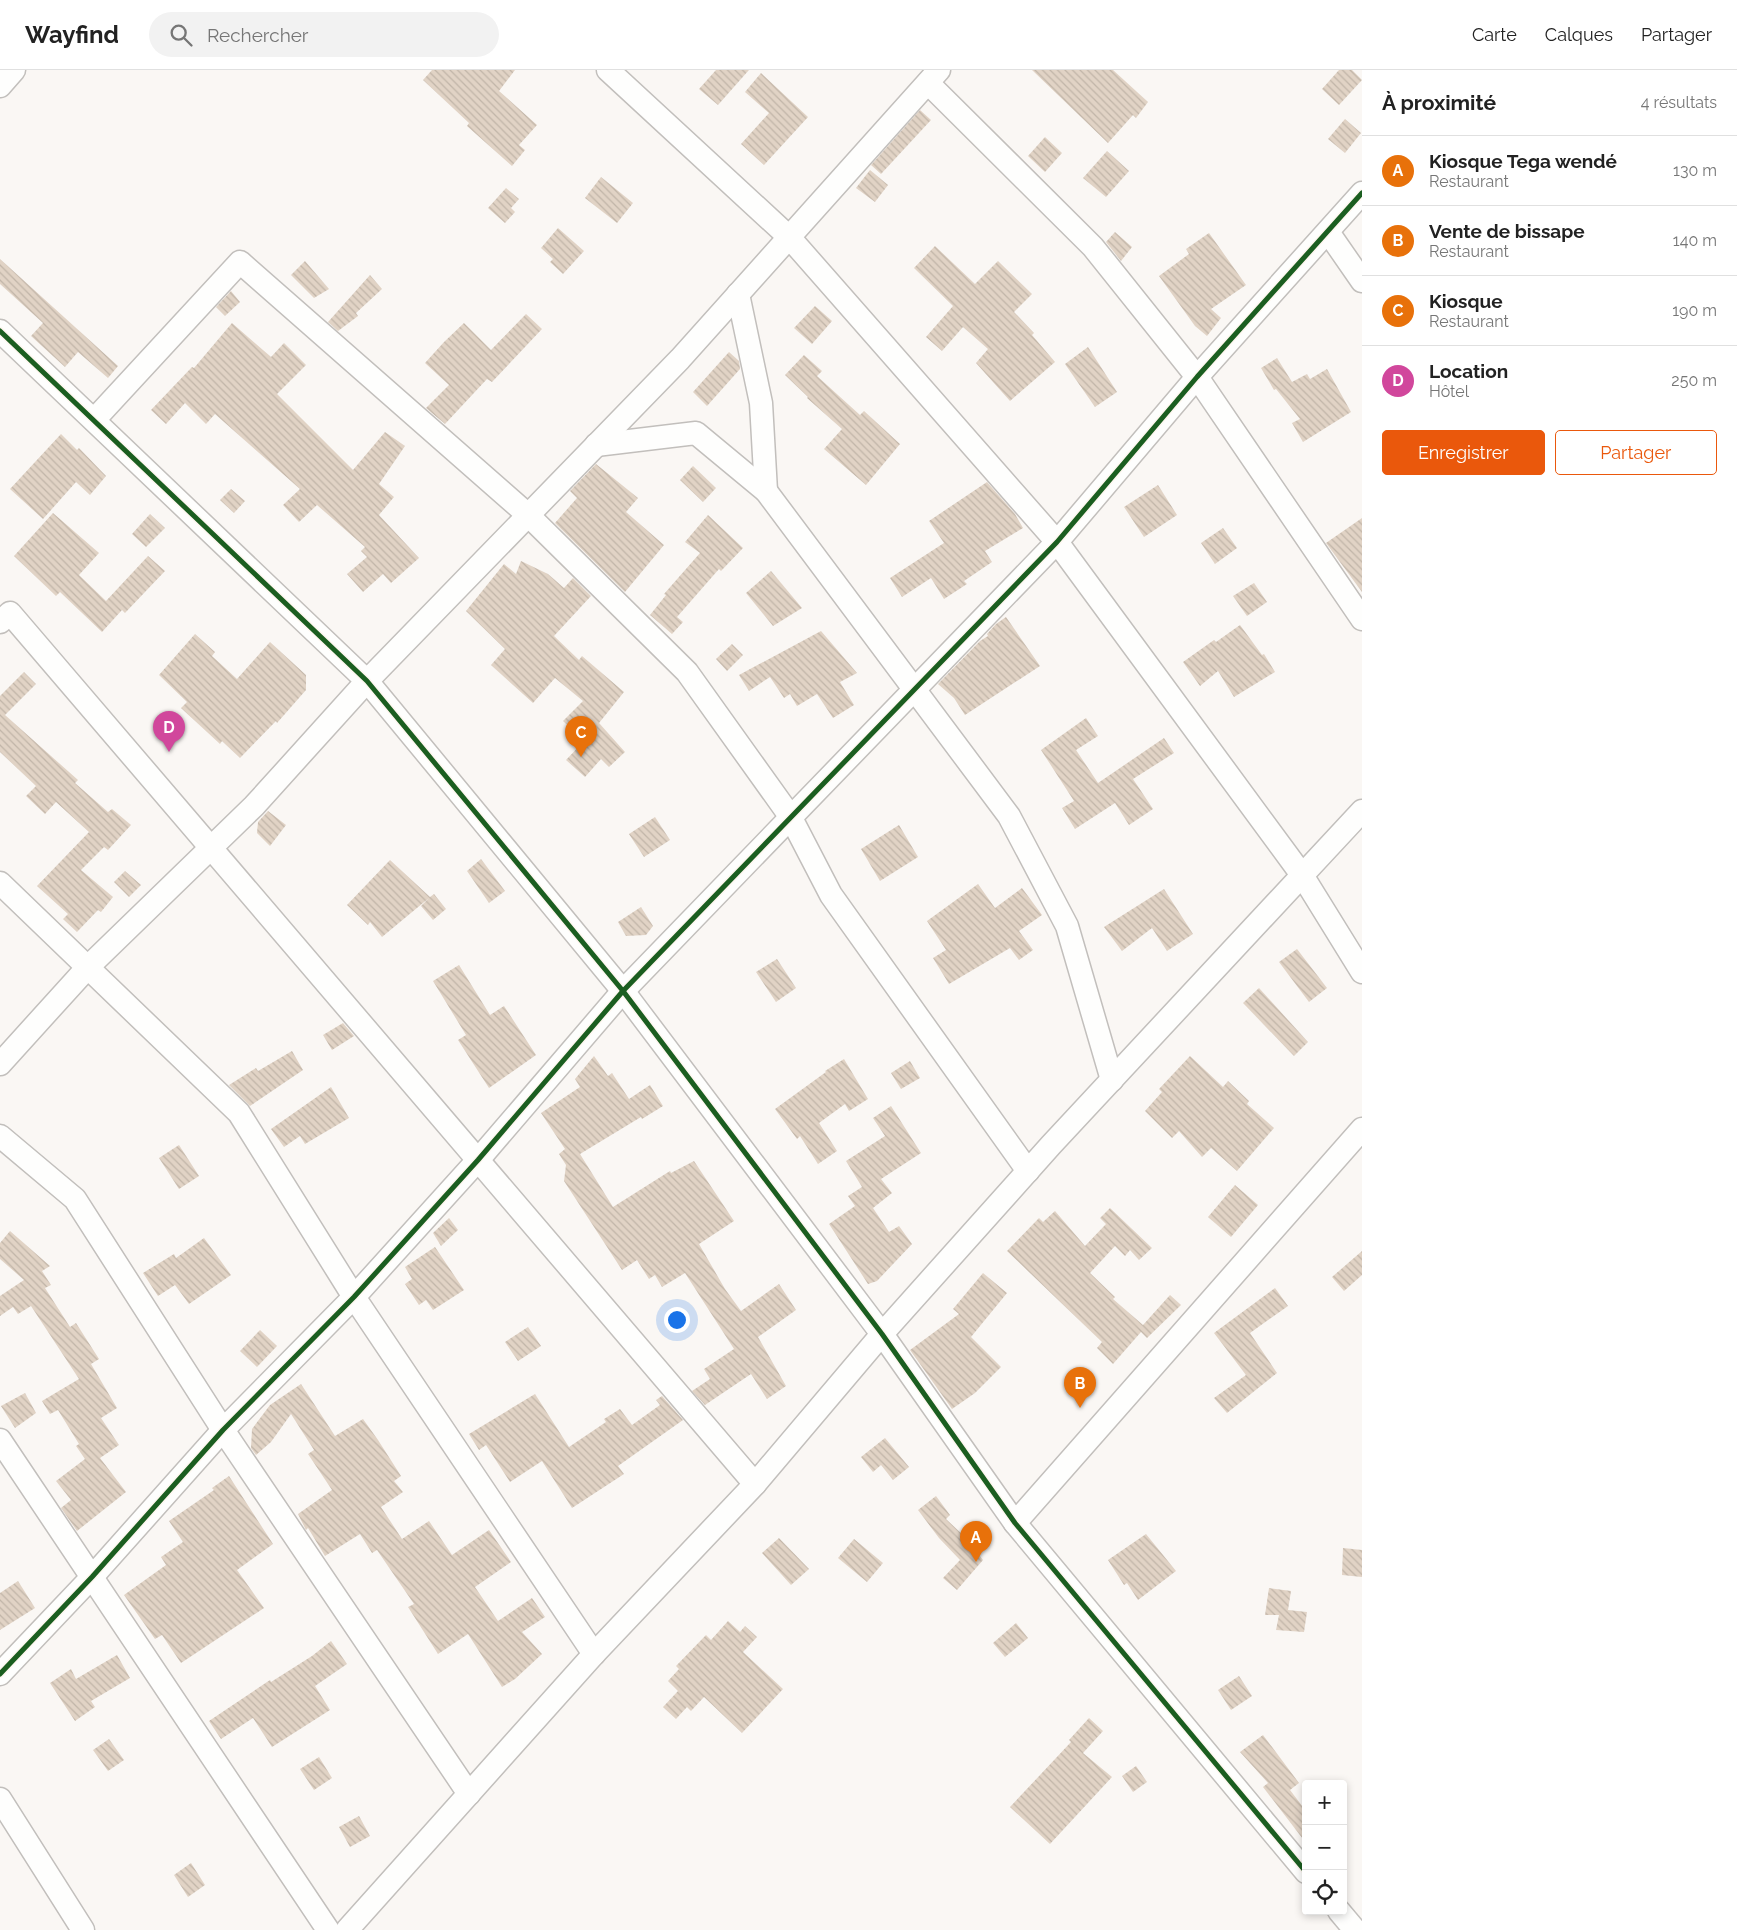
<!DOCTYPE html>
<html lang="fr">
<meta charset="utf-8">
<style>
body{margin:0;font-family:Raleway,sans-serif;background:#f2f2f2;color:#222}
.controls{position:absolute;right:15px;bottom:15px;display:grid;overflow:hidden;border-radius:5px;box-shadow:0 2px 8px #0003}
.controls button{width:45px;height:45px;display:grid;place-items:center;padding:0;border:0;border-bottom:1px solid #e0e0e0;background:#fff;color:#222;font:25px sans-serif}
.you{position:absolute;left:676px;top:1249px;width:18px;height:18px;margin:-12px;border:4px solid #fff;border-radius:50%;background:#1a73e8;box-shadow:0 0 0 8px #1a73e833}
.badge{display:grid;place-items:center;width:32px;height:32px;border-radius:50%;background:#ea580c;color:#fff;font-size:16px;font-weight:700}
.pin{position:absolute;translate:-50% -41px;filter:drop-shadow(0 1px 2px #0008)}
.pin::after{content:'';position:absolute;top:26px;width:18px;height:15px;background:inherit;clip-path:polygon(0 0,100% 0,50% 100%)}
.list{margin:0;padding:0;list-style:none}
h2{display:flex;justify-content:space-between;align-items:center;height:65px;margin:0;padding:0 20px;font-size:21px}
h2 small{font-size:16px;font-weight:400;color:#767676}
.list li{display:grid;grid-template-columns:32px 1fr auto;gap:15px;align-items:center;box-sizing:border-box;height:70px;padding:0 20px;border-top:1px solid #e0e0e0}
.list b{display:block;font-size:19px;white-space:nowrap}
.list p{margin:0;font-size:16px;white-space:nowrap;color:#767676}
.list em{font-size:16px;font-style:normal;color:#767676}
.actions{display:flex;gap:10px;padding:15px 20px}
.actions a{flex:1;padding:11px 0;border:1px solid #ea580c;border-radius:5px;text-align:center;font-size:18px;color:#ea580c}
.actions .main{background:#ea580c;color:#fff}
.icon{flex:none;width:28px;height:28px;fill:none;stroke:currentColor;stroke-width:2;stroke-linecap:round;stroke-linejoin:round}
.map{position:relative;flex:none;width:1362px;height:1860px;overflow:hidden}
header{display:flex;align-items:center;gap:30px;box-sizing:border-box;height:70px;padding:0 25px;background:#fff;border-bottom:1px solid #e0e0e0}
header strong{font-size:24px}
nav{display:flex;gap:28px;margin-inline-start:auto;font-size:18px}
.search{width:350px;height:45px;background:#f2f2f2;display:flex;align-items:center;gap:12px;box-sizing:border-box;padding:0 18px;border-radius:28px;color:#767676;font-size:19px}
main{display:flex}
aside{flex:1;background:#fff}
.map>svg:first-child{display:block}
.building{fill:url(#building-back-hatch)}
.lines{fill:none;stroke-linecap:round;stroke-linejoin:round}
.street-casing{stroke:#c2bfbc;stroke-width:25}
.street{stroke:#fefefd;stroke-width:22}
.cycleway-casing{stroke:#fef7f0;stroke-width:8}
.cycleway{stroke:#1b5e20;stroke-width:5}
</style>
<header>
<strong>Wayfind</strong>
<div class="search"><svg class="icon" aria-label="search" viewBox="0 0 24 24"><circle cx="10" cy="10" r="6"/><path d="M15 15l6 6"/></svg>Rechercher</div>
<nav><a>Carte</a><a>Calques</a><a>Partager</a></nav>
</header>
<main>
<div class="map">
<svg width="1362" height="1860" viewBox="0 0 1362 1860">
<defs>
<pattern id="building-back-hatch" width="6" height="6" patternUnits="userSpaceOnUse" patternTransform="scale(1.25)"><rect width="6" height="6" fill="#e1d3c5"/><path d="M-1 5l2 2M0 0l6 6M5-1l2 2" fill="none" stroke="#c1b5a8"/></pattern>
</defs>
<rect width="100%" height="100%" fill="#faf7f4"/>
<g class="building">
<path d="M 432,0 L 515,0 L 499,21 L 537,55 L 519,75 L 525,80 L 512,96 L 467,56 L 469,53 L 423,10 Z"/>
<path d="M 716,0 L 749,0 L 718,35 L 699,19 Z"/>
<path d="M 1032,0 L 1113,0 L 1148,32 L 1136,48 L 1133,45 L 1108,73 Z"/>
<path d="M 1339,0 L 1352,0 L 1362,10 L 1339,35 L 1322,19 Z"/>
<path d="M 761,3 L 808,47 L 764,95 L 741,74 L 769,43 L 745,22 Z"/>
<path d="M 920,40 L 931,50 L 881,104 L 871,95 Z"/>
<path d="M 1345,49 L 1361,63 L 1345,83 L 1328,69 Z"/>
<path d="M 1045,67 L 1062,83 L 1045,102 L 1028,86 Z"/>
<path d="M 1107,81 L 1129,101 L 1106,127 L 1083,108 Z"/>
<path d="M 870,100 L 888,115 L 875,132 L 856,118 Z"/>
<path d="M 601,107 L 633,133 L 617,153 L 585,128 Z"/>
<path d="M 506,118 L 519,129 L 511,138 L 515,142 L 505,153 L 488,138 Z"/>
<path d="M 558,158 L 584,181 L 563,204 L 550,192 L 553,189 L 541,178 Z"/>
<path d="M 1115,162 L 1132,177 L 1121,191 L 1106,172 Z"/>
<path d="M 1209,163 L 1246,215 L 1211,239 L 1221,248 L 1207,266 L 1195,256 L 1159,206 L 1189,184 L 1186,179 Z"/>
<path d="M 935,176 L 975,214 L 998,191 L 1032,224 L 1014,242 L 1034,263 L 1032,265 L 1055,292 L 1010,331 L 976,293 L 988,279 L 963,257 L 942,281 L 926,267 L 953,236 L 914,198 Z"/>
<path d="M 0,189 L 118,296 L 108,308 L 78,282 L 65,297 L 31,266 L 43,253 L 0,214 Z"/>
<path d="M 305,191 L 329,219 L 314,228 L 291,205 Z"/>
<path d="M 370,205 L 382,219 L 356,243 L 358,246 L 338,261 L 328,252 Z"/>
<path d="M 231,221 L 240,232 L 225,246 L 216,237 Z"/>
<path d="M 815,236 L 832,251 L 812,274 L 794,258 Z"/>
<path d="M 526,244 L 542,259 L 492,312 L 487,309 L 445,354 L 426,338 L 449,315 L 425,293 L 444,272 L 464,253 L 491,280 Z"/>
<path d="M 232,253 L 271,287 L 284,273 L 306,295 L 277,324 L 353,400 L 385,362 L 405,376 L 379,414 L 394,427 L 379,445 L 419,488 L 391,513 L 383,504 L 363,522 L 347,504 L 367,487 L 361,481 L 365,477 L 317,435 L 299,452 L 283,435 L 300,419 L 215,344 L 206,354 L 185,333 L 166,354 L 151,340 L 192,297 L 194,298 Z"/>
<path d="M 1088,277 L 1117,322 L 1095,337 L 1065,294 Z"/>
<path d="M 729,282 L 739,291 L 740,299 L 707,336 L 693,322 Z"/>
<path d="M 804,285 L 822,301 L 817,306 L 860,345 L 864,341 L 900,374 L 866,415 L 824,379 L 842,359 L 807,328 L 808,327 L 785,305 Z"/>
<path d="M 1277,288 L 1292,312 L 1307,304 L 1310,309 L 1327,299 L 1351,342 L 1303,372 L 1292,353 L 1300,349 L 1276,319 L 1274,320 L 1261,298 Z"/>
<path d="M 61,364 L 77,380 L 79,378 L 106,406 L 90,425 L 76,412 L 43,449 L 10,419 Z"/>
<path d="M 596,394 L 638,428 L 626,442 L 664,475 L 625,522 L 555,453 L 577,428 L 570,421 Z"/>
<path d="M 693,396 L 716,418 L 703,432 L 680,410 Z"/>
<path d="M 987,412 L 1015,444 L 1023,458 L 985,481 L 992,492 L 964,511 L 967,514 L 944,529 L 931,508 L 902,527 L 890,508 L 944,473 L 929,451 Z"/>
<path d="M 1158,415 L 1177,445 L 1144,467 L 1124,437 Z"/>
<path d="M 231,419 L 245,431 L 234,443 L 220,430 Z"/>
<path d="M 53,443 L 99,483 L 79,505 L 106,531 L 148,486 L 165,501 L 125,543 L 122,540 L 102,562 L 60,522 L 56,526 L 14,486 Z"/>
<path d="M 150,444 L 165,458 L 146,477 L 132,464 Z"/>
<path d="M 708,445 L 743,478 L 721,501 L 719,499 L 677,547 L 683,552 L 672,564 L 650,545 L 666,525 L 664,524 L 700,483 L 685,472 Z"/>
<path d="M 1362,448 L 1362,522 L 1326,473 Z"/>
<path d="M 1223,458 L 1237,478 L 1215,494 L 1201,473 Z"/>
<path d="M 521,491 L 548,504 L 564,518 L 573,508 L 591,526 L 554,566 L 579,590 L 582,586 L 624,622 L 599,653 L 625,682 L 609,697 L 601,689 L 585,707 L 566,690 L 584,671 L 563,651 L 583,631 L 555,608 L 533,633 L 491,595 L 505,579 L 466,541 L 504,494 L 516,504 Z"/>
<path d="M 771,501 L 802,538 L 773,556 L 746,523 Z"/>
<path d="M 1254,513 L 1267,532 L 1247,546 L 1233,526 Z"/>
<path d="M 1006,547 L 1040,596 L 965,645 L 954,628 L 938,614 L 980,571 L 988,566 L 987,564 L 996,554 Z"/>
<path d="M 1240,555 L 1262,585 L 1264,584 L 1275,602 L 1234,627 L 1218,601 L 1200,616 L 1183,592 L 1214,570 L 1216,572 Z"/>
<path d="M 821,561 L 857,603 L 840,612 L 854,635 L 833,648 L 817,624 L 797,636 L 790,624 L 784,628 L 770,607 L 749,621 L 739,605 Z"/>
<path d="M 195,564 L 215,582 L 212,586 L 237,609 L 270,572 L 306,605 L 306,620 L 277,653 L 276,651 L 240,688 L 222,671 L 220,674 L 181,638 L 187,632 L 159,605 Z"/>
<path d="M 732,574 L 743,585 L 727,601 L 716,589 Z"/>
<path d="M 24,602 L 36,614 L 5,645 L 78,710 L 75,713 L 108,742 L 112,739 L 131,755 L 108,780 L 104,777 L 81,800 L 113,827 L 101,842 L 98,840 L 77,862 L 63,849 L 68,844 L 37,816 L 89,762 L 56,732 L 45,744 L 26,726 L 36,716 L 0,682 L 0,626 Z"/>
<path d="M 1086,648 L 1098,666 L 1076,680 L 1098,713 L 1164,668 L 1174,683 L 1133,709 L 1153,739 L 1129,755 L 1115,733 L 1075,759 L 1062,738 L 1074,731 L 1041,680 Z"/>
<path d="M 268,741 L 286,755 L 270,776 L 257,763 L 258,752 Z"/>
<path d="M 655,747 L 670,770 L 644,787 L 629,764 Z"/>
<path d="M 899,755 L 918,787 L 880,811 L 861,779 Z"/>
<path d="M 481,789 L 505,821 L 489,833 L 467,801 Z"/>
<path d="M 390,790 L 430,827 L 434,824 L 446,839 L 433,850 L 421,836 L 429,828 L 382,867 L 370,852 L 368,855 L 347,835 Z"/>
<path d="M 125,801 L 141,815 L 129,827 L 114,812 Z"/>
<path d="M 978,814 L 995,838 L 1022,818 L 1042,845 L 1019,861 L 1033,880 L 1019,890 L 1010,878 L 949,914 L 933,888 L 946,880 L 927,851 Z"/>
<path d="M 1164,819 L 1193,864 L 1167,881 L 1152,858 L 1122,881 L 1104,857 Z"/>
<path d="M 641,837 L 653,856 L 646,865 L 626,866 L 618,852 Z"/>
<path d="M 1297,879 L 1327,918 L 1309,932 L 1279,892 Z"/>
<path d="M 777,889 L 796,918 L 776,932 L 756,902 Z"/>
<path d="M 459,895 L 490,945 L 504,936 L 536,985 L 489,1018 L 458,970 L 466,965 L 433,911 Z"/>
<path d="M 1259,918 L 1308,972 L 1294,986 L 1243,933 Z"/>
<path d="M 343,953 L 354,966 L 332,980 L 323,965 Z"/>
<path d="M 292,981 L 303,1000 L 250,1036 L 229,1015 L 256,998 L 258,1001 Z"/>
<path d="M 594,986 L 608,1006 L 612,1003 L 629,1029 L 650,1015 L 663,1036 L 642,1049 L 641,1047 L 580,1084 L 613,1137 L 670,1101 L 671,1103 L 694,1091 L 734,1151 L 699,1174 L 725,1219 L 741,1241 L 779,1214 L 796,1240 L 758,1267 L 786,1316 L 767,1329 L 751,1304 L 705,1335 L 692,1321 L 710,1309 L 704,1299 L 734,1279 L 685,1203 L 662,1217 L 655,1205 L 649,1209 L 637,1190 L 622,1200 L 564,1111 L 566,1095 L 559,1084 L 565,1079 L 541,1043 L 580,1017 L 575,1009 Z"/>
<path d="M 1190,986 L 1223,1017 L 1228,1011 L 1249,1031 L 1247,1034 L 1274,1058 L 1237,1101 L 1211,1078 L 1202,1087 L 1179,1061 L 1172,1068 L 1145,1041 L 1162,1022 L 1159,1019 Z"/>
<path d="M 844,989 L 868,1029 L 849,1041 L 845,1034 L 819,1053 L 837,1081 L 818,1094 L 800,1066 L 797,1069 L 775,1039 L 826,1002 L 825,1001 Z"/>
<path d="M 910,991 L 920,1008 L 901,1019 L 891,1003 Z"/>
<path d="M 331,1017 L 349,1048 L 305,1074 L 300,1066 L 284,1077 L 271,1059 Z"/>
<path d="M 891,1036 L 921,1083 L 881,1109 L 892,1123 L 873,1138 L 889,1162 L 899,1156 L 912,1174 L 877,1211 L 868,1214 L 829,1154 L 855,1136 L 848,1126 L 862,1117 L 846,1091 L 885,1066 L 873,1048 Z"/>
<path d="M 179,1075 L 199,1106 L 179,1119 L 159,1088 Z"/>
<path d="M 1235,1115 L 1258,1135 L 1231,1167 L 1208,1147 Z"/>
<path d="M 1110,1138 L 1152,1178 L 1139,1190 L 1130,1180 L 1125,1186 L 1115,1176 L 1090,1203 L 1115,1227 L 1113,1229 L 1143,1255 L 1170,1225 L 1181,1235 L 1147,1268 L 1141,1262 L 1113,1294 L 1097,1278 L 1102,1272 L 1007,1181 L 1039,1148 L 1043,1152 L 1055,1141 L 1085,1176 L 1106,1154 L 1100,1148 Z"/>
<path d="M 449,1148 L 458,1160 L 441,1176 L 433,1163 Z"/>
<path d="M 10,1161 L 50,1196 L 42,1201 L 51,1215 L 45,1218 L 70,1257 L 76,1253 L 99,1289 L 91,1294 L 117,1338 L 101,1348 L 119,1375 L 100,1388 L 126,1422 L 77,1461 L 61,1438 L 71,1430 L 56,1411 L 85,1389 L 76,1376 L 79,1374 L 58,1340 L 50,1344 L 42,1331 L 79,1309 L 31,1236 L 18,1244 L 13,1237 L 0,1246 L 0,1226 L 24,1210 L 0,1189 L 0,1173 Z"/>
<path d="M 204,1168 L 231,1205 L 189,1234 L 175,1215 L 158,1226 L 143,1203 L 174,1184 L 176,1188 Z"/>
<path d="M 435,1177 L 464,1220 L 433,1240 L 426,1230 L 419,1235 L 405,1214 L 412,1209 L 405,1197 Z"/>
<path d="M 1362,1181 L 1362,1205 L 1344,1221 L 1332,1207 Z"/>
<path d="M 983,1203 L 1007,1223 L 971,1267 L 1001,1297 L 975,1323 L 952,1339 L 910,1280 L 959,1244 L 953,1239 Z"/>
<path d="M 1275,1218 L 1288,1236 L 1250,1263 L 1277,1303 L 1227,1343 L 1214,1328 L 1246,1305 L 1214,1263 Z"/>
<path d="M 528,1257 L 541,1276 L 518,1291 L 505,1272 Z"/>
<path d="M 260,1260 L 277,1276 L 257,1297 L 240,1281 Z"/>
<path d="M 1074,1304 L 1088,1317 L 1078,1328 L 1064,1315 Z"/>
<path d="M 301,1314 L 335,1366 L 363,1349 L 378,1370 L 401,1406 L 394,1411 L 403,1422 L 381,1437 L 402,1469 L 429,1451 L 452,1485 L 489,1460 L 511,1492 L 475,1517 L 498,1551 L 532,1528 L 545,1547 L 522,1562 L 542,1584 L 515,1609 L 502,1617 L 468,1564 L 438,1584 L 408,1537 L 414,1534 L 377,1480 L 372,1483 L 360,1464 L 325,1486 L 308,1458 L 306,1460 L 298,1444 L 332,1420 L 308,1384 L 314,1380 L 291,1344 L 271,1372 L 256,1385 L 251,1378 L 252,1359 L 270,1335 Z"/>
<path d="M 25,1323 L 36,1343 L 15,1358 L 1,1336 Z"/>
<path d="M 535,1324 L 569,1377 L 606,1352 L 604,1349 L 620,1339 L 632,1355 L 660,1335 L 656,1330 L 662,1326 L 683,1350 L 618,1396 L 624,1404 L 572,1438 L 542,1391 L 510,1412 L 486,1375 L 479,1380 L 469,1364 Z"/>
<path d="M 885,1368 L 909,1397 L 893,1410 L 881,1395 L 873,1402 L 861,1387 Z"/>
<path d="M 229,1406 L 273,1474 L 237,1500 L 264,1538 L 181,1593 L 162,1565 L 155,1569 L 124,1525 L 166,1495 L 161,1487 L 183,1472 L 169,1451 L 214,1420 L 212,1418 Z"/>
<path d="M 936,1426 L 950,1445 L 946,1449 L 963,1465 L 983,1490 L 957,1520 L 943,1508 L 960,1490 L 939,1468 L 918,1440 Z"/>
<path d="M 1146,1464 L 1176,1501 L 1138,1530 L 1127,1513 L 1124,1515 L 1108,1490 Z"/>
<path d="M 779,1468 L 809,1499 L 791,1515 L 762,1483 Z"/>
<path d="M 854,1469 L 883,1493 L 867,1512 L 838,1488 Z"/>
<path d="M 1343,1478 L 1362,1480 L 1362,1507 L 1342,1505 Z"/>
<path d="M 18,1511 L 35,1538 L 0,1560 L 0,1523 Z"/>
<path d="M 1269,1518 L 1291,1521 L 1288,1540 L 1307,1542 L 1304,1562 L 1276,1560 L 1279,1545 L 1265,1545 Z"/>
<path d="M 728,1551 L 740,1562 L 745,1556 L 757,1567 L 743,1582 L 783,1619 L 742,1663 L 704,1627 L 691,1641 L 687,1637 L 676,1649 L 663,1637 L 678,1621 L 668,1611 L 679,1599 L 676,1596 L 706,1565 L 711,1570 Z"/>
<path d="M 1016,1553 L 1028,1568 L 1005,1587 L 993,1573 Z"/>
<path d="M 331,1571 L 347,1594 L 315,1616 L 330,1640 L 272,1677 L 253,1648 L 221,1669 L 209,1651 L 270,1610 L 271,1612 L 312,1586 Z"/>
<path d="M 117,1585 L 130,1608 L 91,1631 L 95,1637 L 75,1651 L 50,1613 L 71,1599 L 76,1609 Z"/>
<path d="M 1239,1606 L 1252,1626 L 1231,1640 L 1218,1620 Z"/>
<path d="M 1089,1648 L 1103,1661 L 1083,1683 L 1112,1707 L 1050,1774 L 1010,1737 L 1071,1672 L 1069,1670 Z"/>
<path d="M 1263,1665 L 1299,1713 L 1290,1720 L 1306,1741 L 1306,1773 L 1263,1717 L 1268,1713 L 1240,1682 Z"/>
<path d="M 109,1669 L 124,1690 L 108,1701 L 93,1680 Z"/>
<path d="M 319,1687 L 332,1708 L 314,1720 L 300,1699 Z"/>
<path d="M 1136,1696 L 1147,1712 L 1133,1722 L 1122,1706 Z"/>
<path d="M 359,1746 L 370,1766 L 350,1777 L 339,1757 Z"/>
<path d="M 191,1793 L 205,1815 L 188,1827 L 174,1805 Z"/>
</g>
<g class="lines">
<defs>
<g id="street">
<path d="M 608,0 L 789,167 L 1057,472 L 1302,805 L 1362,902"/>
<path d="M 928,13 L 1093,177 L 1197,307 L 1362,549"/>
<path d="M 0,16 L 14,0"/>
<path d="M 1328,162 L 1362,211"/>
<path d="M 738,224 L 761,333 L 766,421"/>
<path d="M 0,261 L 367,611 L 623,921 L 882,1264 L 1015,1453 L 1306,1802"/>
<path d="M 94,350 L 240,192 L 528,445 L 687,602 L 790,746 L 831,825 L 1028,1101"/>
<path d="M 596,375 L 696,363 L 766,421 L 1009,746 L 1067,856 L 1112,1010"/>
<path d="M 0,552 L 10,543 L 755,1414"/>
<path d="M 0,813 L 239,1043 L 354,1227 L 594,1584"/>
<path d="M 0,994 L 88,897 L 254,736 L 367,611 L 680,289 L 939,0"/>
<path d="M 0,1066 L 75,1129 L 223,1360 L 469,1724"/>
<path d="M 0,1370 L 328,1860"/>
<path d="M 1015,1453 L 1362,1059"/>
<path d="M 0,1604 L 92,1507 L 223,1360 L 354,1227 L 478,1090 L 623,921 L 1057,472 L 1197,307 L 1362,123"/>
<path d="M 0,1729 L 83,1860"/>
<path d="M 1339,1841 L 1355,1860"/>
<path d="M 347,1860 L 594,1584 L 755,1414 L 882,1264 L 1051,1075 L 1362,741"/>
</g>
</defs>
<use href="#street" class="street-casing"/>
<use href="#street" class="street"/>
<defs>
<g id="cycleway">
<path d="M 0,261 L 367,611 L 623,921 L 882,1264 L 1015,1453 L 1306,1802"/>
<path d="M 0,1604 L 92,1507 L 223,1360 L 354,1227 L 478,1090 L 623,921 L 1057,472 L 1197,307 L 1362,123"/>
</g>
</defs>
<use href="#cycleway" class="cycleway-casing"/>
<use href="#cycleway" class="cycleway"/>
</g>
</svg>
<div class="controls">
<button>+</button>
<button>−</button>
<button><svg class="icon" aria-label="locate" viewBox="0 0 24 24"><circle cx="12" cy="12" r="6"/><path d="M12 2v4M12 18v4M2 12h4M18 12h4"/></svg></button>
</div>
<div class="you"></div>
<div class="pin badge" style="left:976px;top:1492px;background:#e8710a">A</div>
<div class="pin badge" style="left:1080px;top:1338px;background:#e8710a">B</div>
<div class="pin badge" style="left:581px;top:687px;background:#e8710a">C</div>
<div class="pin badge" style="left:169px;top:682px;background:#d1479c">D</div>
</div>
<aside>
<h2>À proximité<small>4 résultats</small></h2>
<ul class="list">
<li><span class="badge" style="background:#e8710a">A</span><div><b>Kiosque Tega wendé</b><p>Restaurant</p></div><em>130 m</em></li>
<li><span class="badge" style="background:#e8710a">B</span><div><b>Vente de bissape</b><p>Restaurant</p></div><em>140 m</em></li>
<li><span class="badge" style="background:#e8710a">C</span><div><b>Kiosque</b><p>Restaurant</p></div><em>190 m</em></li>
<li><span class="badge" style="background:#d1479c">D</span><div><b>Location</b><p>Hôtel</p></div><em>250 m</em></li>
</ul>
<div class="actions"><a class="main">Enregistrer</a><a>Partager</a></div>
</aside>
</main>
